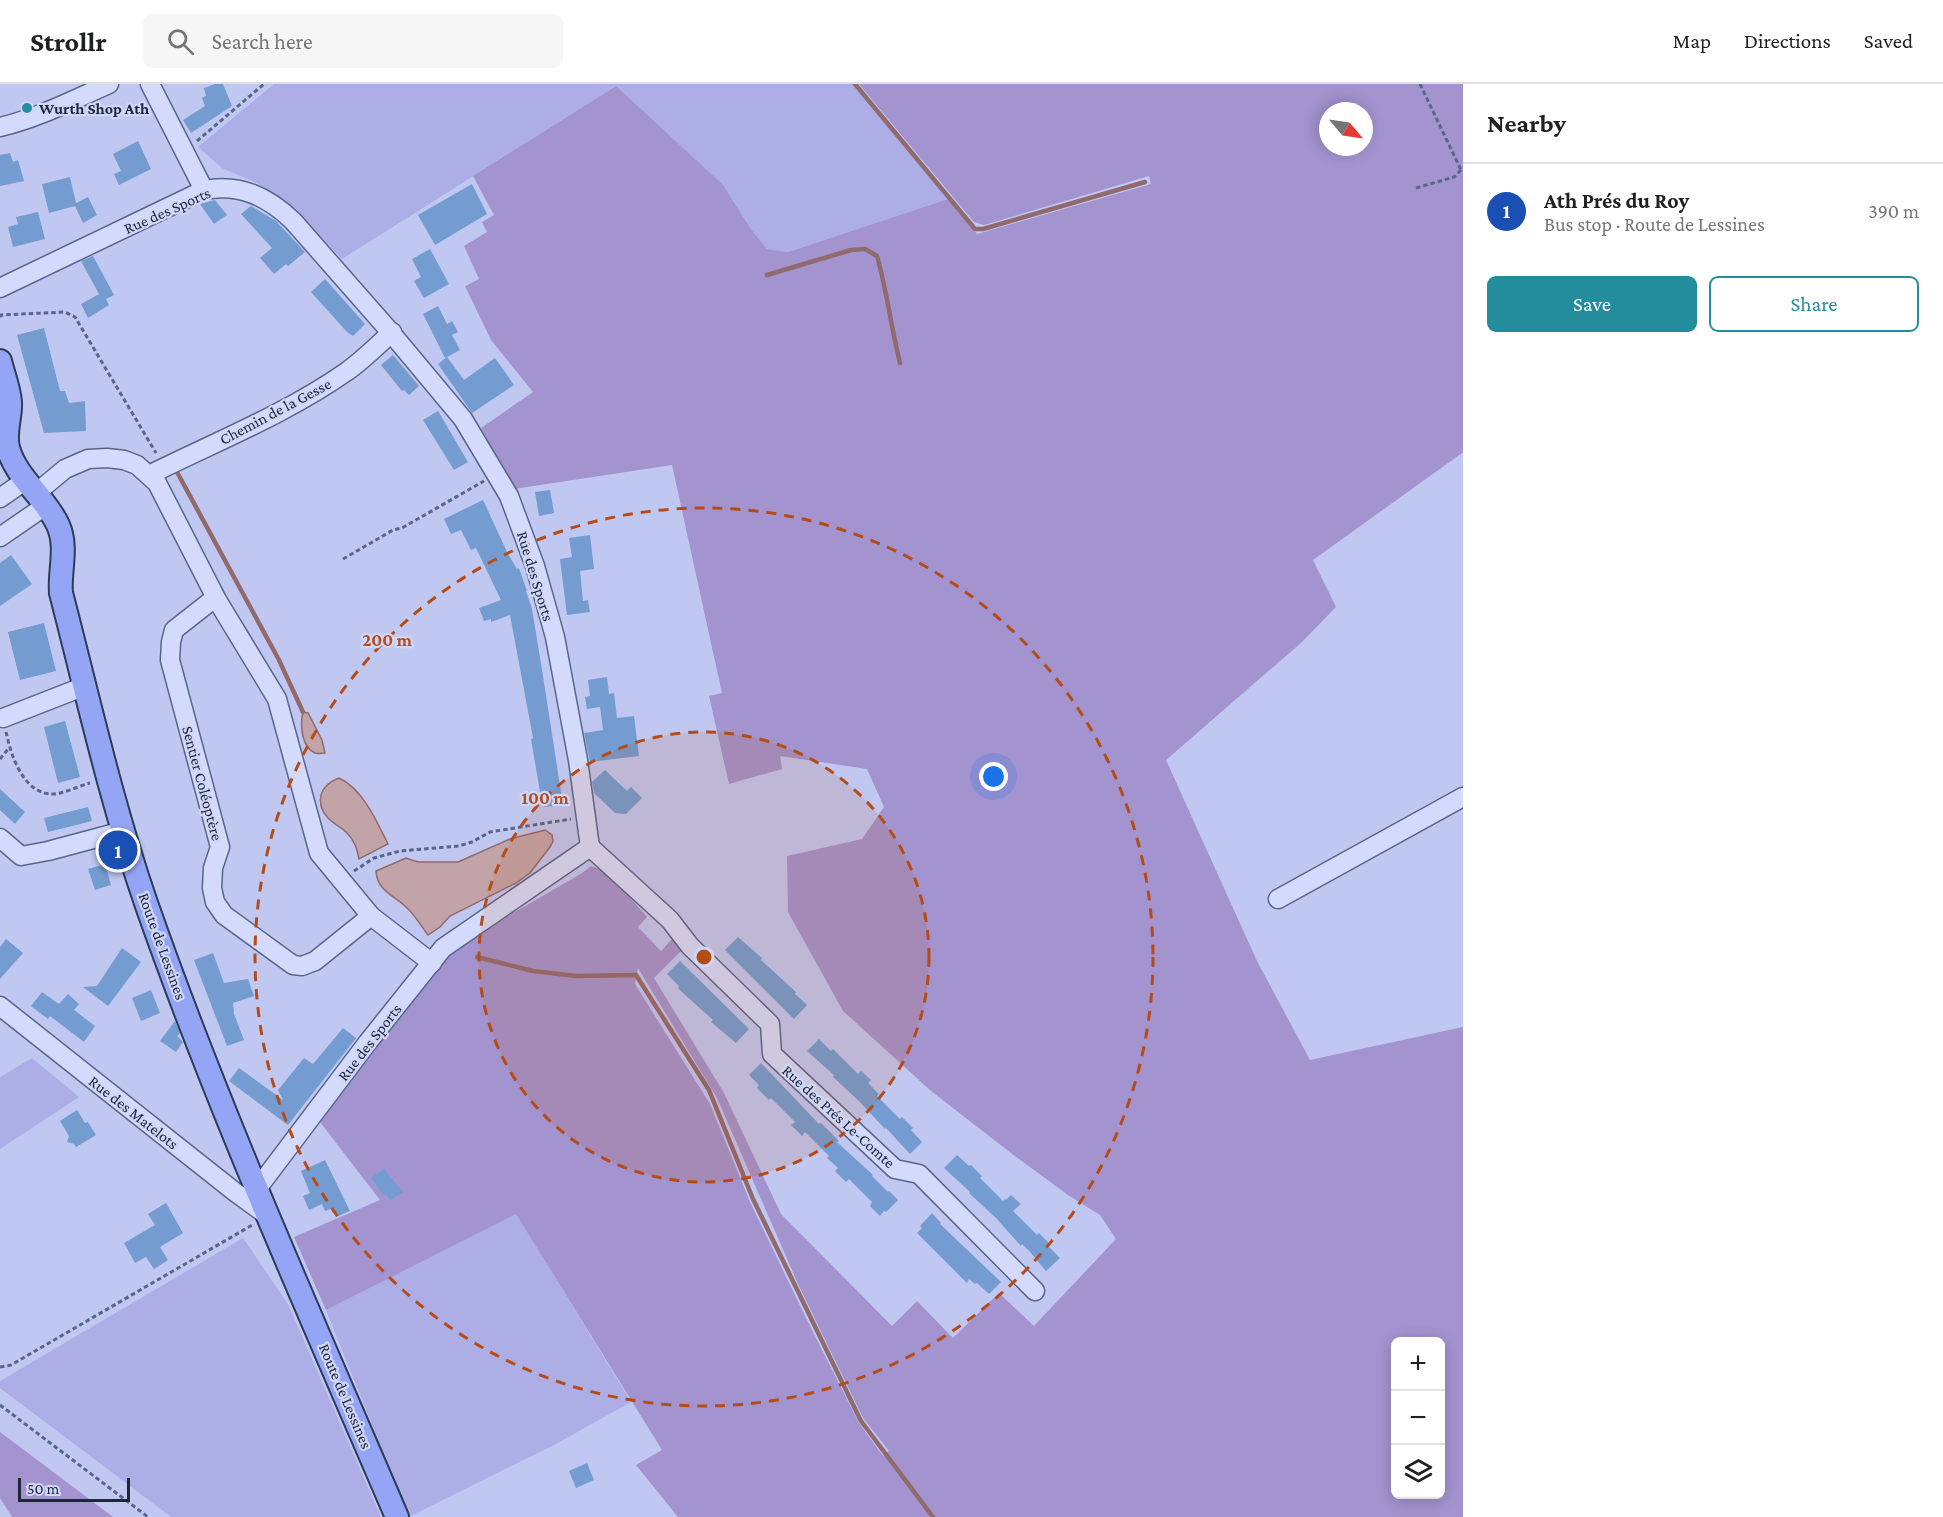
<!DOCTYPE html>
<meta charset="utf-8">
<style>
body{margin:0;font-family:"Crimson Pro",serif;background:#f6f6f6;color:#202124}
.controls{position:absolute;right:18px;bottom:18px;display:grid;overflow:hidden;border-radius:9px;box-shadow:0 3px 15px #0003}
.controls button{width:54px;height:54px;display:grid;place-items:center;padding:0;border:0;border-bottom:2px solid #e0e0e0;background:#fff;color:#202124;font:30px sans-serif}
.compass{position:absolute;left:1319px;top:18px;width:54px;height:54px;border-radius:50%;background:#fff;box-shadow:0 3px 15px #0003;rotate:119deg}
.scale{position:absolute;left:18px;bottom:15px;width:112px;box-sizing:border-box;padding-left:6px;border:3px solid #1c2739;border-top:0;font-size:16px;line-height:21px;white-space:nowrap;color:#1c2739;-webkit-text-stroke:4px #d0d6f7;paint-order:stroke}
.you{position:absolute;left:994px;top:693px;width:21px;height:21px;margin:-15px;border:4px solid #fff;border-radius:50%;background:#1a73e8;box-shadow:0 0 0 9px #1a73e833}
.badge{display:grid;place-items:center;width:39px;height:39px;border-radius:50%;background:#238c9d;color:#fff;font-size:20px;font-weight:700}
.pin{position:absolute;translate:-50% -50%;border:3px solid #fff;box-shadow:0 2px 6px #0006}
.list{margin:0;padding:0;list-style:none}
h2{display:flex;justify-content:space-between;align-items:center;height:78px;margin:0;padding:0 24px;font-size:26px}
h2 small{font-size:20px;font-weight:400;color:#757577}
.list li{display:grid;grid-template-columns:39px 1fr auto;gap:18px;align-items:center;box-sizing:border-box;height:96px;padding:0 24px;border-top:2px solid #e0e0e0}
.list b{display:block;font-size:22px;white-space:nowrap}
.list p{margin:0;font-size:20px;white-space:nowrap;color:#757577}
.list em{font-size:20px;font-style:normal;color:#757577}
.actions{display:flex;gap:12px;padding:18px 24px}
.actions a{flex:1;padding:14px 0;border:2px solid #238c9d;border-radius:9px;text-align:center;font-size:21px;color:#238c9d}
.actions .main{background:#238c9d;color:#fff}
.icon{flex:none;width:33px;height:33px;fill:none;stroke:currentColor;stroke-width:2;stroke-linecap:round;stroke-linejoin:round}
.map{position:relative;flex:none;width:1463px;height:1433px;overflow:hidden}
header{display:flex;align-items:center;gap:36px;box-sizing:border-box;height:84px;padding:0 30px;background:#fff;border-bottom:2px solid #e0e0e0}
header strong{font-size:28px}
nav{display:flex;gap:33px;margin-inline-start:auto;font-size:21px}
.search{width:420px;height:54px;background:#f6f6f6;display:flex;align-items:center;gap:15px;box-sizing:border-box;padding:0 21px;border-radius:9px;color:#757577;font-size:22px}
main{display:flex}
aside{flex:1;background:#fff}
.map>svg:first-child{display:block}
.farmland{fill:#adaee6}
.green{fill:#a393cf;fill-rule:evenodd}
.water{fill:#c2a3a8;stroke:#916a6e;stroke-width:1.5}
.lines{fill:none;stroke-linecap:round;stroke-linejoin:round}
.stream{stroke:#916a6e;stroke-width:4.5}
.building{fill:#749cd1}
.minor-casing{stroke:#57678a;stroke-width:21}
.major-casing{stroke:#2c3d58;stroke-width:26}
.path{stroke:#57678a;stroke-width:3;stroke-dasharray:4.5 3;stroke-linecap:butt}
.minor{stroke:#d4dafb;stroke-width:18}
.major{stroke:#95a5f6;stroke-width:22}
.ring{fill:none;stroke:#b54c17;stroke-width:3;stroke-dasharray:10 8}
.poi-dot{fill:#238c9d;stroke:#d0d6f7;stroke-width:2}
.labels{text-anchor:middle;stroke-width:4.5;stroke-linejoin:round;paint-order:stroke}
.poi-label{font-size:16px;font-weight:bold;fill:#1c2739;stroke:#d0d6f7;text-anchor:start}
.street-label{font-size:16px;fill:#1c2739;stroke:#d0d6f7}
.centre{fill:#b54c17;stroke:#d0d6f7;stroke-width:3}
.ring-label{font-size:18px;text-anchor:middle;font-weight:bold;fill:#b54c17;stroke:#d0d6f7;stroke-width:4.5;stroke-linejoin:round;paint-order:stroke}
</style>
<header>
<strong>Strollr</strong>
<div class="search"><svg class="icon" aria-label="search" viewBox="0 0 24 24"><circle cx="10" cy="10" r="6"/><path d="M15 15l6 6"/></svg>Search here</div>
<nav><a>Map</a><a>Directions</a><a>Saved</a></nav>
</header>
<main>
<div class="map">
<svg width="1463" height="1433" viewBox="0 0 1463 1433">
<rect width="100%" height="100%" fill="#c0c7f0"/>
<g class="farmland">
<path d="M 274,0 L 853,0 L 948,115 L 788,168 L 767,165 L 750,144 L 616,2 L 342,175 L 288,119 L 257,99 L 222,84 L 198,63 Z"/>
<path d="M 32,974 L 79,1013 L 0,1065 L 0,993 Z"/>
<path d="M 516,1129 L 631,1318 L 554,1361 L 409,1433 L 326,1226 Z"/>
<path d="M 243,1154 L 288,1220 L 381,1433 L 171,1433 L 0,1304 L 0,1297 Z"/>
</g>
<g class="green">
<path d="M 859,0 L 1463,0 L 1463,370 L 1462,369 L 1313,476 L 1336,523 L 1302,558 L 1166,676 L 1257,877 L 1310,976 L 1463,943 L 1463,1433 L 678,1433 L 636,1381 L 662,1366 L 516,1130 L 326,1226 L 294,1153 L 380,1116 L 320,1038 L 386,945 L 447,871 L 464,855 L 522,824 L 582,789 L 591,782 L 608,788 L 647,833 L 638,843 L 661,867 L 673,854 L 683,865 L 654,894 L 724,1009 L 781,1130 L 892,1242 L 917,1217 L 953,1254 L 999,1209 L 1034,1242 L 1116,1155 L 1100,1131 L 1068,1111 L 1011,1069 L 931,1007 L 843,927 L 788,828 L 787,772 L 862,755 L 884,723 L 867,685 L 780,672 L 782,685 L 729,700 L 709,612 L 722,609 L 672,381 L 514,405 L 481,344 L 533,308 L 491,256 L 465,202 L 479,195 L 464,162 L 487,148 L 482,138 L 494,131 L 473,92 L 616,2 L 723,101 L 750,144 L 767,165 L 788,168 L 948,115 L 977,150 L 1151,100 L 1149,92 L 984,141 L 974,138 ZM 1328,27 L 1364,27 L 1364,63 L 1328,63 ZM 638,884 L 717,1014 L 798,1200 L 863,1334 L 889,1367 L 883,1372 L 859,1339 L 806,1234 L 750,1118 L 710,1020 L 635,900 ZM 1396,1258 L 1440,1258 L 1440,1410 L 1396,1410 Z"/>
<path d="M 0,1348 L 113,1433 L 12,1433 L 0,1414 Z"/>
</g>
<g class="water">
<path d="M 303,628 L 308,629 L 322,656 L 325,669 C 322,669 318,670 315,669 C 301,663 300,640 303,628 Z"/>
<path d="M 339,694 C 363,705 377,738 388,760 L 359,775 C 357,765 355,757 347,749 C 342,744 334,740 328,734 C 314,718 320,701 339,694 Z"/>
<path d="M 545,746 L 552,751 L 553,757 L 550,763 L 530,789 L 516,799 L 450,832 L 440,843 L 428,851 C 421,842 415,831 406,823 C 394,811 377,807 376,787 L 406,774 L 418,778 L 458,778 L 510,755 Z"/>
</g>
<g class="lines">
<g class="stream">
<path d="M 855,0 L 975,145 L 983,145 L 1145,98"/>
<path d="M 767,191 L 851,166 L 865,165 L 877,172 C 887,207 891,243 900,279"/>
<path d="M 177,388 L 279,576 L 303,628"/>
<path d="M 477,873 L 533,887 L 576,892 L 636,891 L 709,1006 L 753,1115 L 861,1337 L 933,1433"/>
</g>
</g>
<g class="building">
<path d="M 215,0 L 223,0 L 232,22 L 191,49 L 183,36 L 205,22 L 202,14 L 206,12 L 204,4 Z"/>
<path d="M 138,57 L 151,85 L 119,101 L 114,90 L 121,87 L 113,70 Z"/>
<path d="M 10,69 L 13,78 L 18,76 L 24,97 L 0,102 L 0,71 Z"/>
<path d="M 70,93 L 76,119 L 88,113 L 97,131 L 83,139 L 75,122 L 49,129 L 42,100 Z"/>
<path d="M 472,100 L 487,130 L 435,161 L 418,131 Z"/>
<path d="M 215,116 L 227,131 L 214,140 L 200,120 Z"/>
<path d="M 251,122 L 276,137 L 305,168 L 288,182 L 286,180 L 274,190 L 260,174 L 272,164 L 241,130 Z"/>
<path d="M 38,128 L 45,155 L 13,163 L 8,143 L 18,140 L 16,133 Z"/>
<path d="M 430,165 L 449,200 L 424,214 L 414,197 L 421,193 L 412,175 Z"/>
<path d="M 93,172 L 114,211 L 106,215 L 109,221 L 88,234 L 81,220 L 99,210 L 81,177 Z"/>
<path d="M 325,195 L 365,240 L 353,252 L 347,248 L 311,208 Z"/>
<path d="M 438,222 L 447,240 L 452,237 L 458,248 L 452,251 L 460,266 L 445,274 L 423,230 Z"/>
<path d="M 44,244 L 60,307 L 65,307 L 69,319 L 85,317 L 86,347 L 44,349 L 17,251 Z"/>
<path d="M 393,271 L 419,302 L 409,311 L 404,306 L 402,307 L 381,281 Z"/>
<path d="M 447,273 L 464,296 L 495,274 L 514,301 L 472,329 L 438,280 Z"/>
<path d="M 438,327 L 468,378 L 454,386 L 423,336 Z"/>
<path d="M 550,406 L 554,429 L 539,432 L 535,408 Z"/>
<path d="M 483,416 L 508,470 L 517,485 L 519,484 L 527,507 L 526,507 L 532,525 L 543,592 L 563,721 L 544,723 L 543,713 L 541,714 L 531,655 L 533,654 L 510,531 L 491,538 L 491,535 L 484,537 L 479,524 L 501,516 L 476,464 L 471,466 L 461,446 L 451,450 L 444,435 Z"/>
<path d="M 590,451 L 594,485 L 580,487 L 583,517 L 588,516 L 590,528 L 567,531 L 560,475 L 572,473 L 569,454 Z"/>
<path d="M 11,471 L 32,500 L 0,522 L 0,479 Z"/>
<path d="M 44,539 L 56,587 L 20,596 L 8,548 Z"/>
<path d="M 607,593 L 609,610 L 614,609 L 617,634 L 634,632 L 639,672 L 590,678 L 584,649 L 603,646 L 600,623 L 587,625 L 585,613 L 590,612 L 588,596 Z"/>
<path d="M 65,637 L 80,693 L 58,699 L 44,643 Z"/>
<path d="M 605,686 L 627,707 L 631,703 L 642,714 L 626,730 L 615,729 L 594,709 L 592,698 Z"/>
<path d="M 0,705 L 25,728 L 15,740 L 0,726 Z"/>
<path d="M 88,723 L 92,737 L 48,748 L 44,734 Z"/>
<path d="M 105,780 L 111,801 L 95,806 L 88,785 Z"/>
<path d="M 738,853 L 762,874 L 761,876 L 796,908 L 795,910 L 807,921 L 794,935 L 725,866 Z"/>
<path d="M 6,855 L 23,869 L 0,895 L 0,863 Z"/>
<path d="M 122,864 L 141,878 L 108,922 L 83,903 L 97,902 Z"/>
<path d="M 213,869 L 224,899 L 248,895 L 254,912 L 233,919 L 234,930 L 244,956 L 227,962 L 194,876 Z"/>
<path d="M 680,877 L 749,945 L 736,959 L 711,938 L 713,936 L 683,909 L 678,904 L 679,902 L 667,890 Z"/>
<path d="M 151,906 L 160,929 L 141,937 L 132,914 Z"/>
<path d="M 42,908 L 59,920 L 68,910 L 79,920 L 74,926 L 95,942 L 84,958 L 50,932 L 48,935 L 31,922 Z"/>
<path d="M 175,937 L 180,949 L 177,952 L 183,958 L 176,968 L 160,957 Z"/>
<path d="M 343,944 L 356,954 L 288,1041 L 229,997 L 239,984 L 283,1016 L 278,1006 L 304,974 L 313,980 Z"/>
<path d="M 819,955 L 831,967 L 833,965 L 858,990 L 861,987 L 871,996 L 868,999 L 879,1010 L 877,1012 L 900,1035 L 902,1033 L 913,1044 L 911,1046 L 922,1058 L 910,1070 L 886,1044 L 885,1045 L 860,1018 L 833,993 L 834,991 L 807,967 Z"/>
<path d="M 761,979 L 819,1040 L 821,1039 L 839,1057 L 837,1058 L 873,1091 L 872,1092 L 888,1108 L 889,1107 L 898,1116 L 886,1128 L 884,1127 L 880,1132 L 870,1122 L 872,1118 L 849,1095 L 846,1098 L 835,1087 L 838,1084 L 827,1074 L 829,1072 L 805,1048 L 802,1052 L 791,1041 L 795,1038 L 771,1014 L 769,1016 L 757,1004 L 759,1001 L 749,991 Z"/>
<path d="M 77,1026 L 85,1039 L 88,1038 L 96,1051 L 76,1063 L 74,1060 L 67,1058 L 69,1052 L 60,1037 Z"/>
<path d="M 957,1071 L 969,1082 L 971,1081 L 982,1092 L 980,1094 L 1003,1117 L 1005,1115 L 1006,1116 L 1011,1111 L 1021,1120 L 1013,1127 L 1037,1151 L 1039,1149 L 1050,1160 L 1048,1162 L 1060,1174 L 1046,1187 L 1030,1168 L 1022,1160 L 1021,1162 L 996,1134 L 969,1109 L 970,1108 L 944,1084 Z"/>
<path d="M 325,1076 L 350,1127 L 336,1133 L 333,1124 L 325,1127 L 322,1120 L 309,1126 L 303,1112 L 310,1109 L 301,1087 Z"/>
<path d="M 384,1085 L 403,1108 L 390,1116 L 386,1110 L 384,1112 L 371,1094 Z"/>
<path d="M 166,1119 L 183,1149 L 160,1163 L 168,1176 L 154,1185 L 146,1173 L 135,1179 L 124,1159 L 155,1141 L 148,1130 Z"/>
<path d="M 932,1129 L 941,1139 L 940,1140 L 1001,1198 L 989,1210 L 977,1199 L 975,1200 L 969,1195 L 967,1199 L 917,1149 L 922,1144 L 920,1142 Z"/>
<path d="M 587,1379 L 594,1396 L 576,1404 L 569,1387 Z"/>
</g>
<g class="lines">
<defs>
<g id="minor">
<path d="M 150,0 L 204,106"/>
<path d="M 0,43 C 38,34 73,16 109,0"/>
<path d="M 0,204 L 204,106 C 240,99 268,113 293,137 L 387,244 L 463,335 L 509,412 L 535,482 L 555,553 L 578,676 L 590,763 L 443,864 L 368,958 L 257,1105"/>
<path d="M 149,391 C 215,358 286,330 346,288 C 362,277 377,262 392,248"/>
<path d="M 35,410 L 65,385 L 88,375 L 107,374 L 124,376 L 137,381 L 157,399 L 217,516 L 277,615 L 319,769 L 371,832 L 432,879"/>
<path d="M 0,414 L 26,396"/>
<path d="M 0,453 L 45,422"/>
<path d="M 217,516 L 211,517 L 174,546 L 171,558 L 170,576 L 220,763 L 213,784 L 212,804 L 215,818 L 224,831 L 293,881 L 302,882 L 315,877 L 371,832"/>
<path d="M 3,634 L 85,602"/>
<path d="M 0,754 L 21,772 L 48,767 L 123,747"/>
<path d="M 590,763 L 670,836 L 690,862 L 770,940 L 772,970 L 895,1085 L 919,1090 L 1035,1207"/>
<path d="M 1278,815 L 1463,713"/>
<path d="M 0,922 L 235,1108 L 268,1132"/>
</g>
<path id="major" d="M 0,277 C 3,290 9,304 10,318 C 11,333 4,348 8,364 C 16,394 46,414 58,441 C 68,463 59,487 61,509 C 88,613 111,718 146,819 C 219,1028 310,1230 397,1433"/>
</defs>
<use href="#minor" class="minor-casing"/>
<use href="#major" class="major-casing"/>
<g class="path">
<path d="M 1420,0 L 1461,86"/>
<path d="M 197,57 L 264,0"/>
<path d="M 1416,104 L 1454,93 L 1463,84"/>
<path d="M 0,233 L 1,231 L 65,228 L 75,233 L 156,369"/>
<path d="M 343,475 L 393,446 L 402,444 L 484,397"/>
<path d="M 6,648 C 11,671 23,711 54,710 C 65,709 79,702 90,699"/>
<path d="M 0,675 L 9,664"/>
<path d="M 354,787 L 374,774 L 400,767 L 459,762 L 472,758 L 490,748 L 571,735"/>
<path d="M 0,1283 L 11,1281 L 254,1140"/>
<path d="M 0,1321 L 148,1433"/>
</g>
<use href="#minor" class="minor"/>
<use href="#major" class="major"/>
</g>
<circle cx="704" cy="873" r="225" fill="#b54c17" fill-opacity=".12"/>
<g class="ring">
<circle cx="704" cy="873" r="225"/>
<circle cx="704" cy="873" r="449"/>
</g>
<circle class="poi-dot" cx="27" cy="24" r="6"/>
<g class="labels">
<g class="poi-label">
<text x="39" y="30">Wurth Shop Ath</text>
</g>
<g class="street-label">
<text transform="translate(167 126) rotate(-24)" y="6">Rue des Sports</text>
<text transform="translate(275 327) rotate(-28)" y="6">Chemin de la Gesse</text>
<text transform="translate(536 492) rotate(73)" y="6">Rue des Sports</text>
<text transform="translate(203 699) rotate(75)" y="6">Sentier Coléoptère</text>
<text transform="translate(163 862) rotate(70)" y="6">Route de Lessines</text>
<text transform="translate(369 958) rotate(-52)" y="6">Rue des Sports</text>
<text transform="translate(134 1028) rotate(38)" y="6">Rue des Matelots</text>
<text transform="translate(839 1032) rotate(42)" y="6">Rue des Prés Le-Comte</text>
<text transform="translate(346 1312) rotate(67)" y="6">Route de Lessines</text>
</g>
</g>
<circle cx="704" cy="873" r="9" class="centre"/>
<g class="ring-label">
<text x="387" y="562">200 m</text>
<text x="545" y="720">100 m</text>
</g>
</svg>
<div class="controls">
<button>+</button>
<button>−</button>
<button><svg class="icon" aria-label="layers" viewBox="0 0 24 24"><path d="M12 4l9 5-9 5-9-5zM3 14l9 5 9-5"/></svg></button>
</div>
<svg class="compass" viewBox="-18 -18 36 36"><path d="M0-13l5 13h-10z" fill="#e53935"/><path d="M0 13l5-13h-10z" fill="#757577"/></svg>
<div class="scale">50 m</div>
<div class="you"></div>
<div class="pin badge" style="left:118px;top:766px;background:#1a4fb4">1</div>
</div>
<aside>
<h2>Nearby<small></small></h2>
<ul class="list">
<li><span class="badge" style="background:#1a4fb4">1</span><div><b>Ath Prés du Roy</b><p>Bus stop · Route de Lessines</p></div><em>390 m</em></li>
</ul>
<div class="actions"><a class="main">Save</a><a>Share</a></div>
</aside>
</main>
